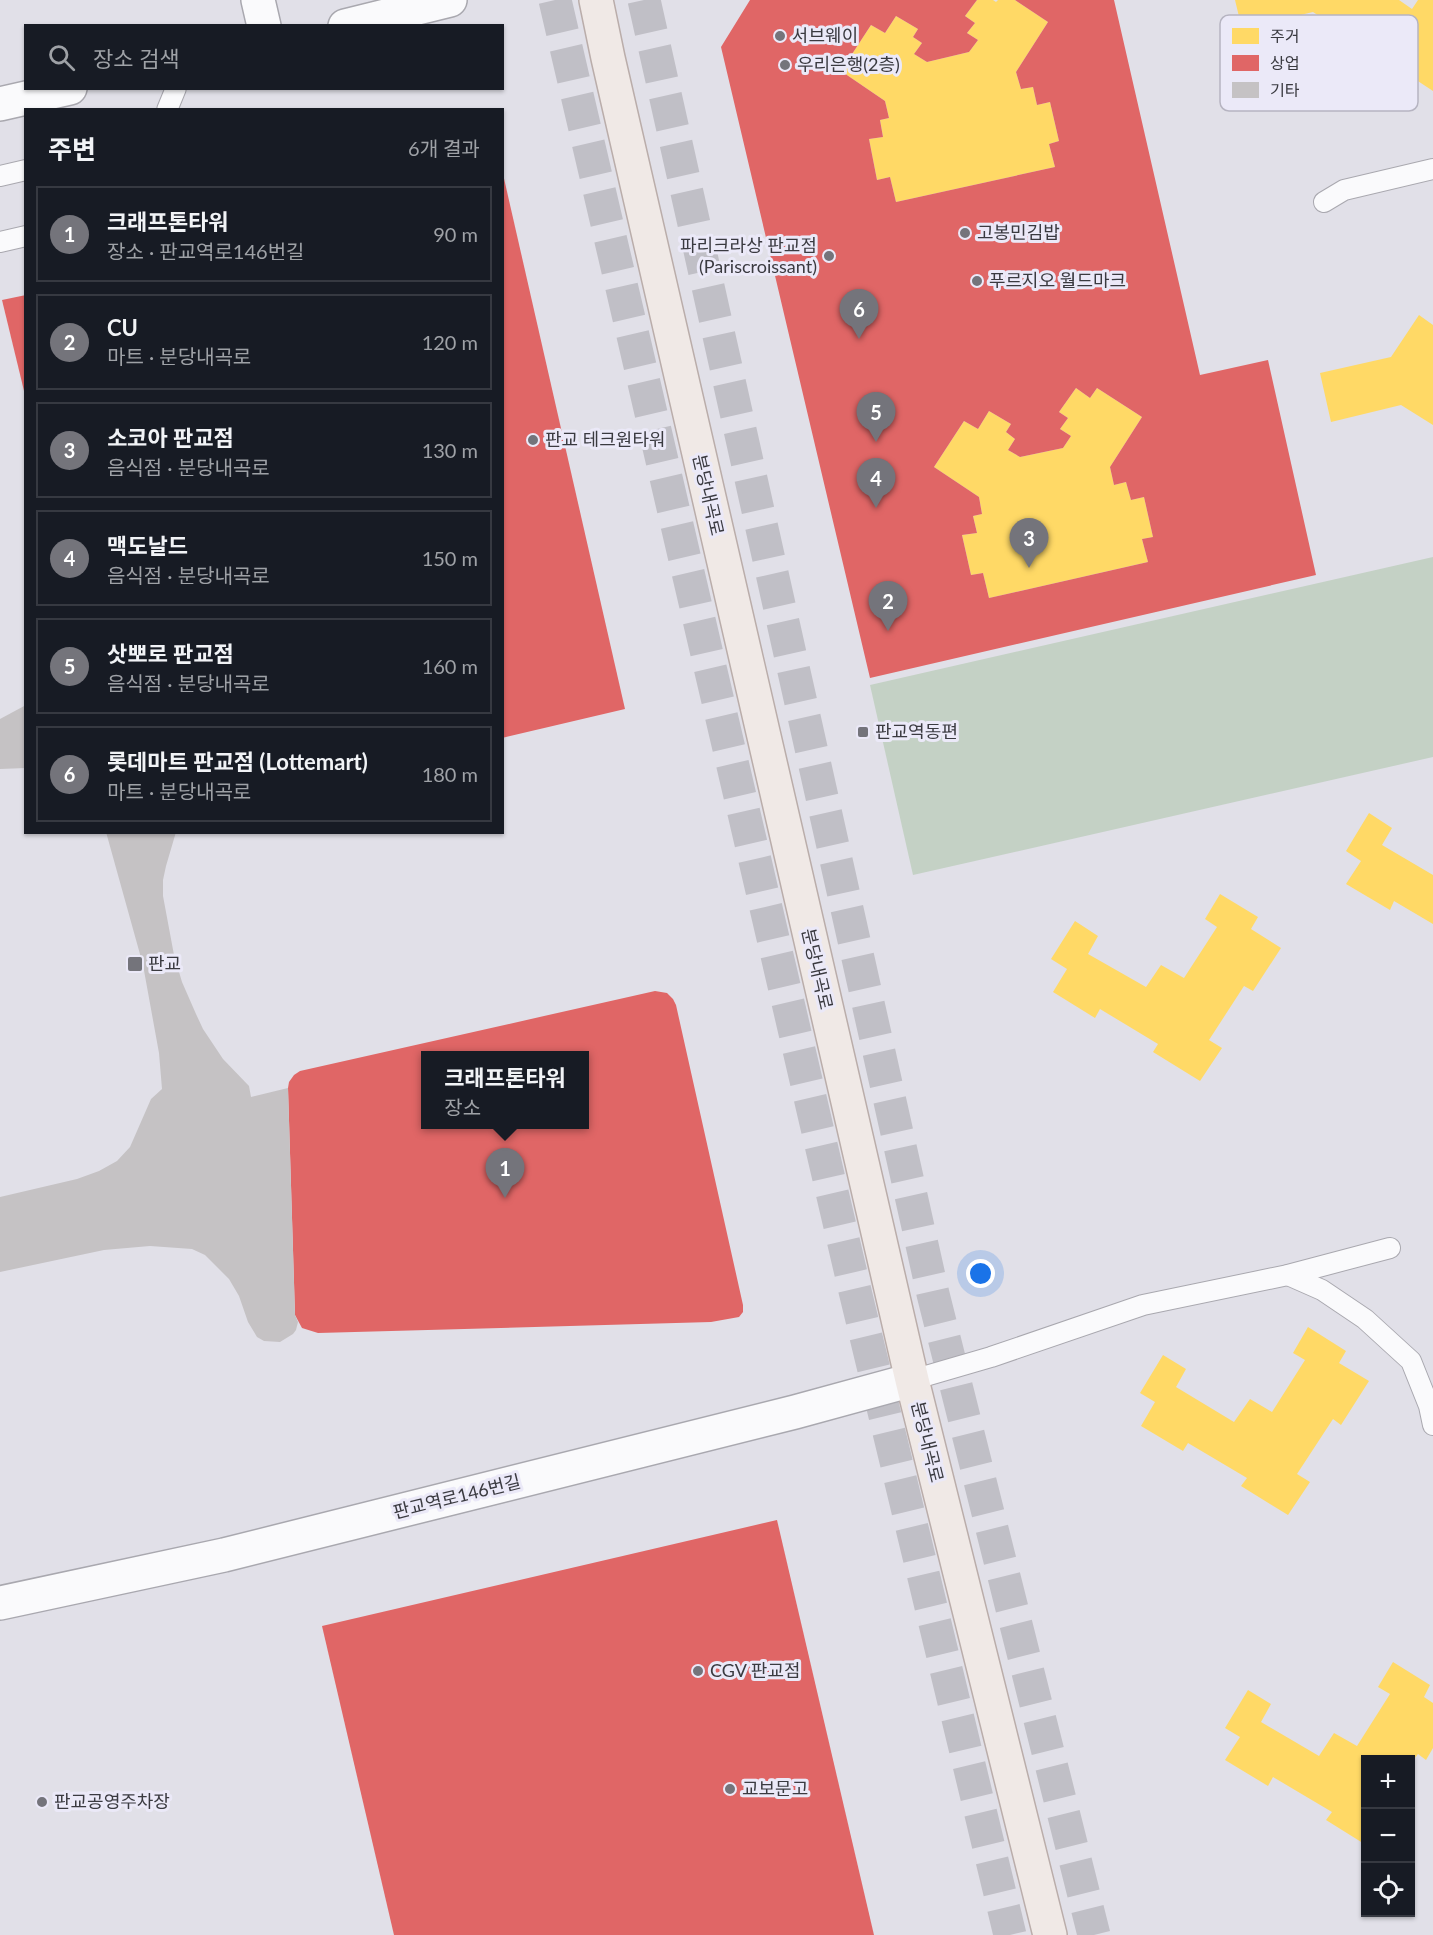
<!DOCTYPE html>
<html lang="ko">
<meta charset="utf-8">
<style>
body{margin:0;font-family:Lato,"Noto Sans KR",sans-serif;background:#20242c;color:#f1f3f6}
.controls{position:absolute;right:18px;bottom:18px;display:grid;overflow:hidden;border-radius:0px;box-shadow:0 2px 4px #0004}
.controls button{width:54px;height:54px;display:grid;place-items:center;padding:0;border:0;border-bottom:2px solid #363941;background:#171b24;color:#f1f3f6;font:30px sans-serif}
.you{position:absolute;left:981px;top:1274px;width:21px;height:21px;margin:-15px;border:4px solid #fff;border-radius:50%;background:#1a73e8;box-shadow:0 0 0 9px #1a73e833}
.badge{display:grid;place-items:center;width:39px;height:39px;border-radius:50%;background:#74747b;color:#fff;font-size:20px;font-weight:700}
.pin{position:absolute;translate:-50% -50px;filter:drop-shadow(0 2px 3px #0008)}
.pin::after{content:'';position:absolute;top:32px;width:21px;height:18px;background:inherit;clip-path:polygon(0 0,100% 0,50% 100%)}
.popup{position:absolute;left:421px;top:1051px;width:168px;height:78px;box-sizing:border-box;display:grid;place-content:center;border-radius:0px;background:#171b24;filter:drop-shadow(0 2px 4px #0005);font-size:20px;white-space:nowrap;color:#9ea1a6}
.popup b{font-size:22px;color:#f1f3f6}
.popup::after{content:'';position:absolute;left:50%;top:100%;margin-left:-12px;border:12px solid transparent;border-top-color:#171b24}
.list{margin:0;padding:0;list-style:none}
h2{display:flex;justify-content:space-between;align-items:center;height:78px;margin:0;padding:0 24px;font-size:26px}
h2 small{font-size:20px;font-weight:400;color:#9ea1a6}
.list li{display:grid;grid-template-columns:39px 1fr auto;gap:18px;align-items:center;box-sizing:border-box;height:96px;margin:0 12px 12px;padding:0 12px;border:2px solid #363941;border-radius:0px}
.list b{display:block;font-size:22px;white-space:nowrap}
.list p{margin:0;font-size:20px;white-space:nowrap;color:#9ea1a6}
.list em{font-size:20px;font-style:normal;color:#9ea1a6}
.icon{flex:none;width:33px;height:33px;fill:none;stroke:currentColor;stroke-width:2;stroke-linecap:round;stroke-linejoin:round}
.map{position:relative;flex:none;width:1433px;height:1935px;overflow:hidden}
.search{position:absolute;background:#171b24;box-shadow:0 2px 4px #0004;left:24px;top:24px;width:480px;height:66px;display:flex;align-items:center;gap:15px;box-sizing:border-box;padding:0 21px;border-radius:0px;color:#9ea1a6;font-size:22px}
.panel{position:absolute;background:#171b24;box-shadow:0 2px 4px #0004;left:24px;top:108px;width:480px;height:726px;border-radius:0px}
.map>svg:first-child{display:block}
.green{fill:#c4d1c5}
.homes{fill:#ffd966}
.shops{fill:#e06666;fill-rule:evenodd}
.building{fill:#c5c2c4}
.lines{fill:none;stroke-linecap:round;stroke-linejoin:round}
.trunk-tunnel{stroke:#c0bfc6;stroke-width:33;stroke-dasharray:33 16;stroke-linecap:butt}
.service-casing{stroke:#a9a8af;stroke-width:22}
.minor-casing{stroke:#a9a8af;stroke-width:36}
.tertiary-casing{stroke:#a9a8af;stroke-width:36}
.primary-casing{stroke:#baadaa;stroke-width:36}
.service{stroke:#fafafc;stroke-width:20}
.minor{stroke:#fafafc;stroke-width:33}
.tertiary{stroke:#fafafc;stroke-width:33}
.primary{stroke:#f0e9e6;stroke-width:33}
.poi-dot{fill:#74747b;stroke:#ebe9f8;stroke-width:2}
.labels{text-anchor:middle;stroke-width:6;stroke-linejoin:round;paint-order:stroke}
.poi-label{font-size:18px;fill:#3a3a40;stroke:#ebe9f8;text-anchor:start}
.street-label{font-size:18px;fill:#3a3a40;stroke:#ebe9f8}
.key{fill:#ebe9f8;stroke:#b6b4c1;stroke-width:1.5}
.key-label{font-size:16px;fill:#3a3a40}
</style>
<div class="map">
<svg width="1433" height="1935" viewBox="0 0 1433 1935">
<rect width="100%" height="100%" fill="#e1e0e8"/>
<path class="green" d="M 1433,557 L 1433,757 L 913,875 L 870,685 Z"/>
<g class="homes">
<path d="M 977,0 L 993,0 L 996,2 L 998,0 L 1015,0 L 1048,22 L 1016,72 L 1021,89 L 1033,87 L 1037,105 L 1050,102 L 1059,141 L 1049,144 L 1055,167 L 896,202 L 890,177 L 877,180 L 869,139 L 883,137 L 880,120 L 889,118 L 885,101 L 841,71 L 871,25 L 885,33 L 896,16 L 918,29 L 913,37 L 922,43 L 914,54 L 927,62 L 969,52 L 978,40 L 967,33 L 975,23 L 965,16 Z"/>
<path d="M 1235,0 L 1399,0 L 1412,9 L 1418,0 L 1433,0 L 1433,91 L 1313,12 L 1242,29 Z"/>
<path d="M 1419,315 L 1433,325 L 1433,425 L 1401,405 L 1331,422 L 1320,373 L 1391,357 Z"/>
<path d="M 1076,388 L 1090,398 L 1097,388 L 1142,417 L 1110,467 L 1114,485 L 1126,482 L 1131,500 L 1144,497 L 1153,537 L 1142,539 L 1148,562 L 989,598 L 983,573 L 971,575 L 962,535 L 977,533 L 973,516 L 982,514 L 979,497 L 934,467 L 964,421 L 978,429 L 989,411 L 1011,424 L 1006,432 L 1015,439 L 1008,450 L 1020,457 L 1063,448 L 1071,436 L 1060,429 L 1068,418 L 1059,412 Z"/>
<path d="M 1369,813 L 1392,828 L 1382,845 L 1433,875 L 1433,924 L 1394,901 L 1390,910 L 1346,884 L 1361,861 L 1346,851 Z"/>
<path d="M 1220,894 L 1258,917 L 1251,929 L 1281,948 L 1253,991 L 1244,986 L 1209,1040 L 1222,1048 L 1200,1081 L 1153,1052 L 1158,1044 L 1100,1009 L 1095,1018 L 1053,992 L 1067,969 L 1051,959 L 1075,921 L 1098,936 L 1088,954 L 1146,987 L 1161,965 L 1184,978 L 1217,927 L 1205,919 Z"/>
<path d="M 1308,1327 L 1346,1351 L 1339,1363 L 1369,1381 L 1341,1425 L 1333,1419 L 1297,1474 L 1310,1482 L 1288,1515 L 1241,1486 L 1247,1478 L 1188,1443 L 1183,1451 L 1141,1426 L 1155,1402 L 1140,1393 L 1163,1355 L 1186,1369 L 1176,1387 L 1234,1422 L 1250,1399 L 1272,1412 L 1305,1360 L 1293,1353 Z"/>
<path d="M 1393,1662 L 1430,1685 L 1424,1697 L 1433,1703 L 1433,1748 L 1426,1760 L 1418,1754 L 1410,1764 L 1410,1760 L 1366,1760 L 1366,1845 L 1326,1820 L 1332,1812 L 1273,1777 L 1268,1786 L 1225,1760 L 1240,1737 L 1225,1728 L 1248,1690 L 1271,1704 L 1261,1722 L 1319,1756 L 1334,1733 L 1357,1746 L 1390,1694 L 1378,1687 Z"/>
</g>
<g class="shops">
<path d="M 750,0 L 977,0 L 965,16 L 975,23 L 967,33 L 978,40 L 969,52 L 927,62 L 914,54 L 922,43 L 913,37 L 918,29 L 896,16 L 885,33 L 871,25 L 841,71 L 885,101 L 889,118 L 880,120 L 883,137 L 869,139 L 877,180 L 890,177 L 896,202 L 1055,167 L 1049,144 L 1059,141 L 1050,102 L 1037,105 L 1033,87 L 1021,89 L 1016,72 L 1048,22 L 1015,0 L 1114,0 L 1200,375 L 1268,360 L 1316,575 L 870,678 L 721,47 ZM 1076,388 L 1090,398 L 1097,388 L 1142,417 L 1110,467 L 1114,485 L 1126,482 L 1131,500 L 1144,497 L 1153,537 L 1142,539 L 1148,562 L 989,598 L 983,573 L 971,575 L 962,535 L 977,533 L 973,516 L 982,514 L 979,497 L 934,467 L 964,421 L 978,429 L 989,411 L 1011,424 L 1006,432 L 1015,439 L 1008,450 L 1020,457 L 1063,448 L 1071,436 L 1060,429 L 1068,418 L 1059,412 Z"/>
<path d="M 503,174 L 625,709 L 502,738 L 502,175 Z"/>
<path d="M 26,295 L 26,395 L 25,395 L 2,300 Z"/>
<path d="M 655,991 L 667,993 L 673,999 L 676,1005 L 743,1305 L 743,1312 L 739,1317 L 711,1322 L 318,1333 L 302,1328 L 295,1315 L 288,1088 L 289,1082 L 294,1075 L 300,1071 ZM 426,1056 L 584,1056 L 584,1124 L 426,1124 Z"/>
<path d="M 777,1520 L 874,1935 L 394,1935 L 322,1626 Z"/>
</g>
<g class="building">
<path d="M 26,705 L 26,768 L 0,769 L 0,719 Z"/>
<path d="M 106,832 L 176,832 L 166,866 L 163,880 L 163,896 L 174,955 L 182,982 L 196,1014 L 203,1029 L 223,1059 L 249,1086 L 251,1097 L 288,1088 L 295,1315 L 298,1322 L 296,1330 L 293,1334 L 280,1342 L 264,1341 L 257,1337 L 248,1322 L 239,1296 L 229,1279 L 205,1255 L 192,1249 L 150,1246 L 104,1250 L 0,1272 L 0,1197 L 77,1179 L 99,1171 L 117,1161 L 130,1147 L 151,1099 L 162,1089 L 159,1053 L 143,965 Z"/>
</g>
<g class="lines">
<g class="trunk-tunnel">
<path d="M 555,0 L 855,1291 L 1010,1935"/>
<path d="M 644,0 L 933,1294 L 1094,1935"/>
</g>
<defs>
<g id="service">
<path d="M 167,110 L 176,88"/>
<path d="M 0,176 L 26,170"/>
<path d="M 1324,202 L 1344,190 L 1433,169"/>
<path d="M 0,242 L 26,236"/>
<path d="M 1288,1275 L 1322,1290 L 1365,1319 L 1411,1361 L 1429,1406 L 1433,1425"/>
<path d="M 912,1380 L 991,1357 L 1143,1305 L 1288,1275 L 1390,1248"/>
</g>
<g id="minor">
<path d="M 258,0 L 264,26"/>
<path d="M 0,1603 L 224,1555 L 795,1412 L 912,1380"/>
</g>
<g id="tertiary">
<path d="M 345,26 L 450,0"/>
<path d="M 0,104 L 70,88"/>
</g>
<path id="primary" d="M 596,0 L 608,58 L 912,1380 L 1050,1935"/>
</defs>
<use href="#service" class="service-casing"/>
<use href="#minor" class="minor-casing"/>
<use href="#tertiary" class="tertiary-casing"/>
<use href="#primary" class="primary-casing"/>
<use href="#service" class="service"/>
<use href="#minor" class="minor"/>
<use href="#tertiary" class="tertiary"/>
<use href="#primary" class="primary"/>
</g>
<g class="poi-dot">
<circle cx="780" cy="36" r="6"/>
<circle cx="785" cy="65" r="6"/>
<circle cx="965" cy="233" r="6"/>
<circle cx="829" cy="256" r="6"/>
<circle cx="977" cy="281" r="6"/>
<circle cx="533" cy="440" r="6"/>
<rect x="857" y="726" width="12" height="12" rx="3"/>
<rect x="127" y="956" width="16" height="16" rx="3"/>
<circle cx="698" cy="1671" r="6"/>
<circle cx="730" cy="1789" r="6"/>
<circle cx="42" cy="1802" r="6"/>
</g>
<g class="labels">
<g class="poi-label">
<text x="792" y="42">서브웨이</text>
<text x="797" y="71">우리은행(2층)</text>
<text x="977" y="239">고봉민김밥</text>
<text x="817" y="252" text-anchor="end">파리크라상 판교점<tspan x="817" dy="21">(Pariscroissant)</tspan></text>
<text x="989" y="287">푸르지오 월드마크</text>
<text x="545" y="446">판교 테크원타워</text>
<text x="875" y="738">판교역동편</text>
<text x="148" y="970">판교</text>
<text x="710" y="1677">CGV 판교점</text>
<text x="742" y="1795">교보문고</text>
<text x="54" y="1808">판교공영주차장</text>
</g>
<g class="street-label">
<text transform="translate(708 495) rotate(77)" y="6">분당내곡로</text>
<text transform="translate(817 969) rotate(77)" y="6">분당내곡로</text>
<text transform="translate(927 1442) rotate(76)" y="6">분당내곡로</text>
<text transform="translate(457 1497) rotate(-14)" y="6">판교역로146번길</text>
</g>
</g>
<rect x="1220" y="15" width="198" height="96" rx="9" class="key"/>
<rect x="1232" y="28" width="27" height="16" fill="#ffd966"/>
<rect x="1232" y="55" width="27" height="16" fill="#e06666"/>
<rect x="1232" y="82" width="27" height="16" fill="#c5c2c4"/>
<g class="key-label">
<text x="1270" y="42">주거</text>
<text x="1270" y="69">상업</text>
<text x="1270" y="96">기타</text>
</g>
</svg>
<div class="controls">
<button>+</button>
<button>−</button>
<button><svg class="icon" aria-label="locate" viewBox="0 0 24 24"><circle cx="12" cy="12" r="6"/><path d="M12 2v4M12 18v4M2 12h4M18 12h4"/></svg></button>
</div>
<div class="you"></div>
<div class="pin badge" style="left:505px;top:1198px">1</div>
<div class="popup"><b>크래프톤타워</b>장소</div>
<div class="pin badge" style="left:888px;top:631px">2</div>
<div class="pin badge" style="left:1029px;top:568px">3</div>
<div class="pin badge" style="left:876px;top:508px">4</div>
<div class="pin badge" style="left:876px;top:442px">5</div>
<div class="pin badge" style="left:859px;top:339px">6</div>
<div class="search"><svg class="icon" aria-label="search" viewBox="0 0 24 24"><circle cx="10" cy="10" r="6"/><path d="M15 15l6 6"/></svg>장소 검색</div>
<section class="panel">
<h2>주변<small>6개 결과</small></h2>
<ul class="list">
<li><span class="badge">1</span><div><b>크래프톤타워</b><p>장소 · 판교역로146번길</p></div><em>90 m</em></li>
<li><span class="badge">2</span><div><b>CU</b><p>마트 · 분당내곡로</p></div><em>120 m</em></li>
<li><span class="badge">3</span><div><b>소코아 판교점</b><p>음식점 · 분당내곡로</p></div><em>130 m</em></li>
<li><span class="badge">4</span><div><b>맥도날드</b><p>음식점 · 분당내곡로</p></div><em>150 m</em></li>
<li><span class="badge">5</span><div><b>삿뽀로 판교점</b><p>음식점 · 분당내곡로</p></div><em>160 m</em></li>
<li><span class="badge">6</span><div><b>롯데마트 판교점 (Lottemart)</b><p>마트 · 분당내곡로</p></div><em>180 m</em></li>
</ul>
</section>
</div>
